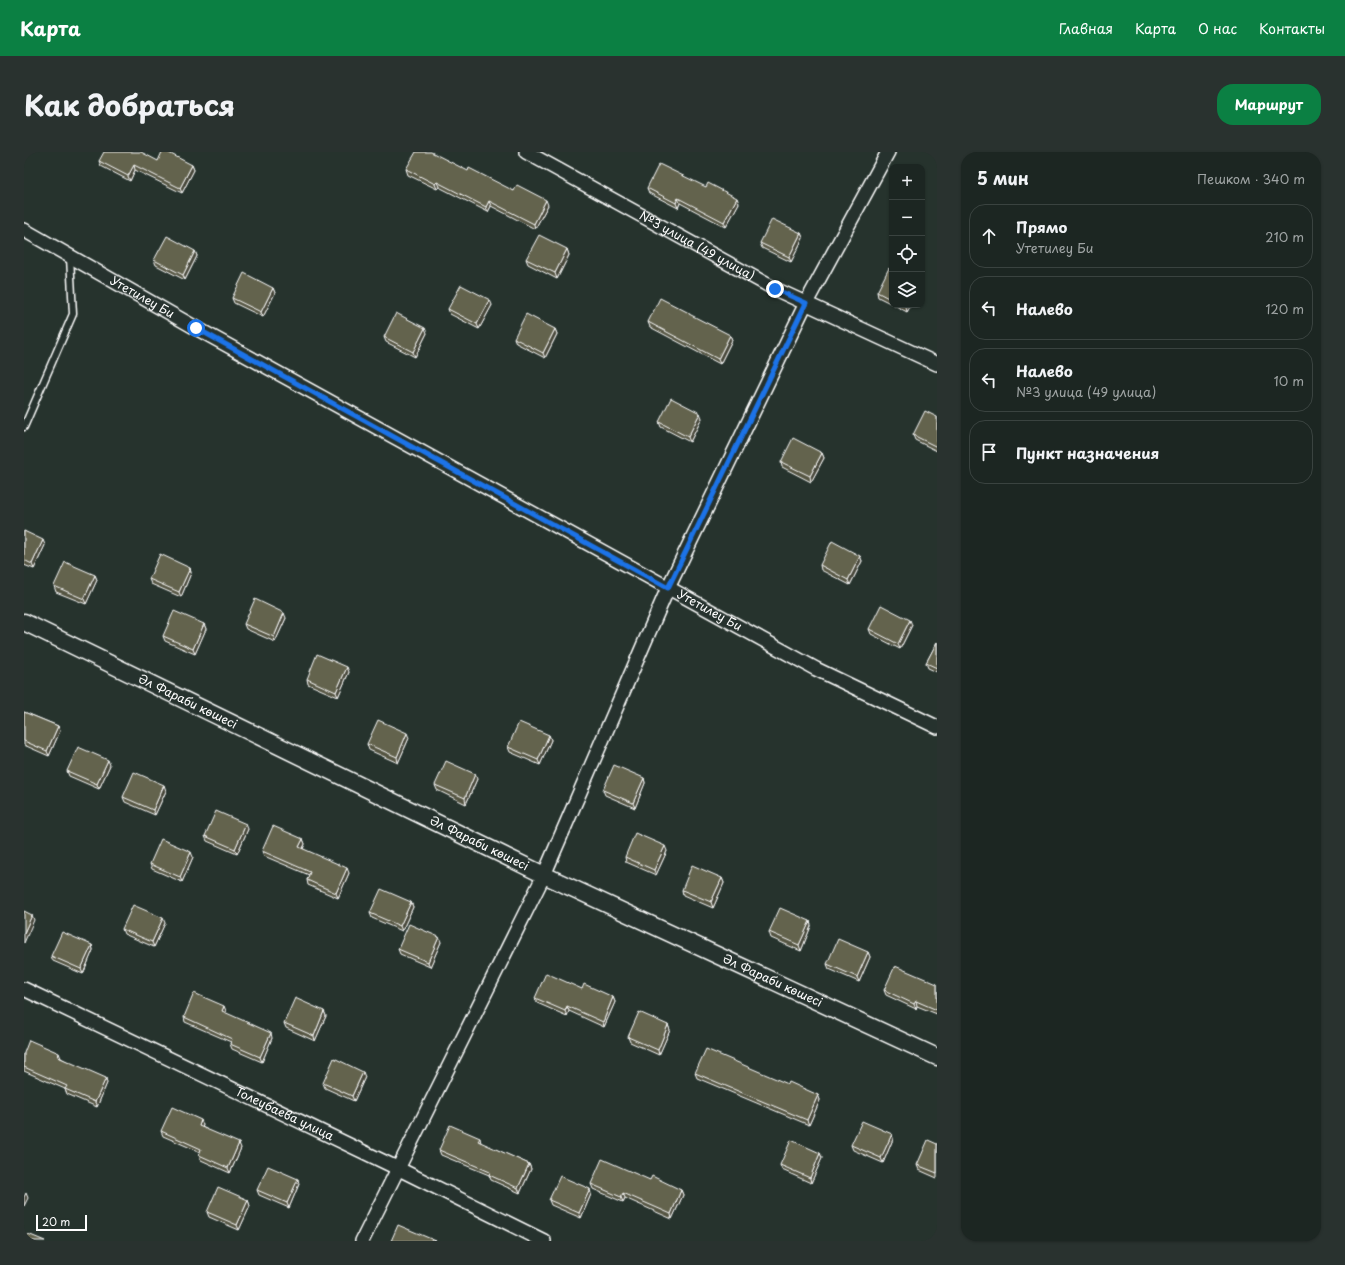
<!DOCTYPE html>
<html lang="ru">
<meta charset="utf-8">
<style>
body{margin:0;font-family:"Playpen Sans",sans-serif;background:#29322f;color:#f1f3f6}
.controls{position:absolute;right:12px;top:12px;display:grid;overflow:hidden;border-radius:8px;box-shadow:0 1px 3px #0004}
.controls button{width:36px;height:36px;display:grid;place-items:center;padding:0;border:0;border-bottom:1px solid #3a4340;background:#1c2622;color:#f1f3f6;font:20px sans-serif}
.scale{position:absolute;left:12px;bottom:10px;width:51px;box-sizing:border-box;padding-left:4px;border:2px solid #fff;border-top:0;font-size:11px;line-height:14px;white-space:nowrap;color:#fff;-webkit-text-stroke:3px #26332d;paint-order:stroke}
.stop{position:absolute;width:12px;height:12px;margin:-9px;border:3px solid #1a73e8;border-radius:50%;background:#fff}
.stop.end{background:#1a73e8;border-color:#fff;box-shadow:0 1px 4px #0008}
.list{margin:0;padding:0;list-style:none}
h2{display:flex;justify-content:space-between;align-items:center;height:52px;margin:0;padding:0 16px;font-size:17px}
h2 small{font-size:13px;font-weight:400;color:#a0a5a5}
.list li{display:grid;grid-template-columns:26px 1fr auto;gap:12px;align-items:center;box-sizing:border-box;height:64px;margin:0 8px 8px;padding:0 8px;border:1px solid #3a4340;border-radius:16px}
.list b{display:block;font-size:15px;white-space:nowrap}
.list p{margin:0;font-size:13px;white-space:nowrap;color:#a0a5a5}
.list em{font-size:13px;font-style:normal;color:#a0a5a5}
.icon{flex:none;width:22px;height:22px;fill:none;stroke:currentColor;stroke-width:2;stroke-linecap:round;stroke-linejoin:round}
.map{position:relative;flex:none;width:913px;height:1089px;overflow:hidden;border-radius:16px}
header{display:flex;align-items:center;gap:24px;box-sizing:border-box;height:56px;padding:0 20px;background:#0b8043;color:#fff}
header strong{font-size:19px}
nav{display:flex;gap:22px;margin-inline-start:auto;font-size:14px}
.intro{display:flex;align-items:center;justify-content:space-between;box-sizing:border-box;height:96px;padding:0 24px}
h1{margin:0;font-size:28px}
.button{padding:10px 18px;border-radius:16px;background:#0b8043;color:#fff;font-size:14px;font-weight:700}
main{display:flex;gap:24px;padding:0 24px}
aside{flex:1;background:#1c2622;border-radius:16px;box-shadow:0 1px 3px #0004}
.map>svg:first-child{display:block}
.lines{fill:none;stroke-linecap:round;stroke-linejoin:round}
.service-casing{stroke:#fff;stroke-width:9}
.minor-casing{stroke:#fff;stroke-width:16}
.tertiary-casing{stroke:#fff;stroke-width:19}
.service{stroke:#26332d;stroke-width:6}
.minor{stroke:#26332d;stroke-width:13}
.tertiary{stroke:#26332d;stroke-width:16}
.wall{fill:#555543;stroke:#fff}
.shaded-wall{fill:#454537;stroke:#fff}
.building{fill:#63634e;stroke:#fff}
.route{stroke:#1a73e8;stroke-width:5}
.labels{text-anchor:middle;stroke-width:3.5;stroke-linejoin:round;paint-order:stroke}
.street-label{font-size:12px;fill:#fff;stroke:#26332d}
</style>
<header>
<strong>Карта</strong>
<nav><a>Главная</a><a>Карта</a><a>О нас</a><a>Контакты</a></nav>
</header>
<div class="intro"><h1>Как добраться</h1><a class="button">Маршрут</a></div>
<main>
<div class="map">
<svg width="913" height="1089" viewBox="0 0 913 1089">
<rect width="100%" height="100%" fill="#26332d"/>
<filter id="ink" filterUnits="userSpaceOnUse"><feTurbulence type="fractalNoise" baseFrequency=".025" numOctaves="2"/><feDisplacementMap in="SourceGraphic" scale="8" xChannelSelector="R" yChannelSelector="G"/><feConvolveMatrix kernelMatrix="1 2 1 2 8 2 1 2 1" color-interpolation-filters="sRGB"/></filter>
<g filter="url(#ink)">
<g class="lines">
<defs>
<path id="service" d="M 0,275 L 49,162 L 46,105"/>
<g id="minor">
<path id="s1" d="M 502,0 L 751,137 L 913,212"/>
<path id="s2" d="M 0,78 L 172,176 L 792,517 L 913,575"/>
<path id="s3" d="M 0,837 L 373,1016 L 520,1089"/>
<path d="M 338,1089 L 520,723 L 644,436 L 782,151 L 864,0"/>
</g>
<g id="tertiary">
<path id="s4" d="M 0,470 L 520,723 L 913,905"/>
</g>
</defs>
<use href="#service" class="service-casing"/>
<use href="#minor" class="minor-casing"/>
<use href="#tertiary" class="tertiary-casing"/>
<use href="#service" class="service"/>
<use href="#minor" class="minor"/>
<use href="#tertiary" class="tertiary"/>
</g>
<g class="wall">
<path d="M 75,9 L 134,9 L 168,13 L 170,18 L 158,41 L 111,18 L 106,29 L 77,14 Z"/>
<path d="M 382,17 L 490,39 L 524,53 L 511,77 L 467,54 L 464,60 L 415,35 L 413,37 L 384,23 Z"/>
<path d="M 682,35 L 715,51 L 702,75 L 656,51 L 654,56 L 625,41 L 623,36 Z"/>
<path d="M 777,81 L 779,86 L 767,110 L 738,96 L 736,91 Z"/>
<path d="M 543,97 L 545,103 L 533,127 L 504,112 L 502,107 Z"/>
<path d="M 171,99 L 173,104 L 161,128 L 132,113 L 130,108 Z"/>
<path d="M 868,118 L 868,152 L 854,145 L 853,140 Z"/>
<path d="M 249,136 L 251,141 L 239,165 L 210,151 L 208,146 Z"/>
<path d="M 468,153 L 455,177 L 426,162 L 424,157 Z"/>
<path d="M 870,153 L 887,153 L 883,160 Z"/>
<path d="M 624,170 L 706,183 L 708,188 L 696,212 L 626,175 Z"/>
<path d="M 531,177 L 533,182 L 521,206 L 492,191 L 490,186 Z"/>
<path d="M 403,181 L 391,205 L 362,190 L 360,185 Z"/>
<path d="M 913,265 L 913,299 L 891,288 L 889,283 Z"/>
<path d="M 678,266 L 666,290 L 637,275 L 635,270 Z"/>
<path d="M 798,301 L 800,306 L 787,330 L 758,315 L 757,310 Z"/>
<path d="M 0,379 L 21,393 L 10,417 L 0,413 Z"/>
<path d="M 836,404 L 838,409 L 826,433 L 797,418 L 796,413 Z"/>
<path d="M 166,416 L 167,421 L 157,445 L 127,432 L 125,427 Z"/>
<path d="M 71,423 L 73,428 L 62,452 L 32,440 L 30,434 Z"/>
<path d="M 262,466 L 251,490 L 222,477 L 220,472 Z"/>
<path d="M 180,472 L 182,477 L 171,502 L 141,489 L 139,484 Z"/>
<path d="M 888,473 L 876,497 L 847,482 L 845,477 Z"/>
<path d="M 913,490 L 913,520 L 904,516 L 902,511 Z"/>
<path d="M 325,520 L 314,545 L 284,532 L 283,527 Z"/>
<path d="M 0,560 L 34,574 L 36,579 L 25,604 L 0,593 Z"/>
<path d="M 525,583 L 527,588 L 516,613 L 486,600 L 484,595 Z"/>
<path d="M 385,586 L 374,611 L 345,598 L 343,592 Z"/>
<path d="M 86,613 L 75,637 L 45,624 L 43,619 Z"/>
<path d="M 620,626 L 621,631 L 611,656 L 581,643 L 579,638 Z"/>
<path d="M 453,627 L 442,652 L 413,638 L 411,633 Z"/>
<path d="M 142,639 L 131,663 L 101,650 L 99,645 Z"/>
<path d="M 224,677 L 213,702 L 183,689 L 181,684 Z"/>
<path d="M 279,687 L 281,692 L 279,697 L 325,721 L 314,746 L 284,733 L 283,728 L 285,723 L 240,704 L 238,699 Z"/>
<path d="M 643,699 L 632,723 L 602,710 L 601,705 Z"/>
<path d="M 169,705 L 158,730 L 128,717 L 126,712 Z"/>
<path d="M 698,726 L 700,731 L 689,756 L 659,743 L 658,738 Z"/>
<path d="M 387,750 L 389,755 L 378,779 L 348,766 L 346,761 Z"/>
<path d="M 786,769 L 787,774 L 777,799 L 747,786 L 745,780 Z"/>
<path d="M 141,771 L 130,795 L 100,782 L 98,777 Z"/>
<path d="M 417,790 L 406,815 L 376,802 L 374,797 Z"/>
<path d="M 68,793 L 69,798 L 59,822 L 29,809 L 27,804 Z"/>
<path d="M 844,800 L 846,805 L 835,830 L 805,817 L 803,812 Z"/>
<path d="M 913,832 L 913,862 L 893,854 L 892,857 L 862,843 L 860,838 Z"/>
<path d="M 558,837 L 589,845 L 591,850 L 580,875 L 545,859 L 543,864 L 513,851 L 511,846 Z"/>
<path d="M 202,859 L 201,861 L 248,886 L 238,910 L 208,897 L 206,892 L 207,890 L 161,870 L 160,865 Z"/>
<path d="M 300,859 L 302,864 L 291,889 L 262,876 L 260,871 Z"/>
<path d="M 644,873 L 646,878 L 635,903 L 606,890 L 604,885 Z"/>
<path d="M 0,901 L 37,906 L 83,931 L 73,955 L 43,942 L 41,937 L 0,919 Z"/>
<path d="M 671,921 L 764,932 L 794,943 L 796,948 L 785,973 L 673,926 Z"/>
<path d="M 341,925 L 330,949 L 301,936 L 299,931 Z"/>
<path d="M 179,973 L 178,975 L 217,996 L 206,1021 L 177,1008 L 175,1003 L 176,1000 L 139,984 L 137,979 Z"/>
<path d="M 868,982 L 869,987 L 859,1011 L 829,998 L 827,993 Z"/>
<path d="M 456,986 L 457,991 L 505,1012 L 507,1017 L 496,1041 L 467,1028 L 465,1023 L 417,1003 L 415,998 Z"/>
<path d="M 913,992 L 913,1026 L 895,1018 L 893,1013 Z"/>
<path d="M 796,1001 L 798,1006 L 787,1031 L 758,1018 L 756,1013 Z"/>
<path d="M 626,1028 L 657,1038 L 659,1043 L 648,1067 L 601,1046 L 599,1050 L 569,1037 L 567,1032 Z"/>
<path d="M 275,1032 L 265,1056 L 235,1043 L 233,1038 Z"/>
<path d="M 567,1042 L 557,1066 L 527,1053 L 525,1048 Z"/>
<path d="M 224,1048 L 226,1054 L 215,1078 L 185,1065 L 183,1060 Z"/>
</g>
<g class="shaded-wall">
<path d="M 110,13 L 111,18 L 106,29 L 104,24 Z"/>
<path d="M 168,13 L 170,18 L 158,41 L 156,36 Z"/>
<path d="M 413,30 L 415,35 L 413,37 L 411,32 Z"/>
<path d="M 654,46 L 656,51 L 654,56 L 652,51 Z"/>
<path d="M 713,46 L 715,51 L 702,75 L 700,70 Z"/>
<path d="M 522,48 L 524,53 L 511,77 L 510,72 Z"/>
<path d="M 465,49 L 467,54 L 464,60 L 462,55 Z"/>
<path d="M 777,81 L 779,86 L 767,110 L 765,105 Z"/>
<path d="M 543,97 L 545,103 L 533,127 L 531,121 Z"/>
<path d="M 171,99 L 173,104 L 161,128 L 159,123 Z"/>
<path d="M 249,136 L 251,141 L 239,165 L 237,160 Z"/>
<path d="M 466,148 L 468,153 L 455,177 L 453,172 Z"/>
<path d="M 882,153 L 887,153 L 883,160 L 882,155 Z"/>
<path d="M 401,176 L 403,181 L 391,205 L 389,200 Z"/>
<path d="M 531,177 L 533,182 L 521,206 L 519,201 Z"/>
<path d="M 706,183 L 708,188 L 696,212 L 694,207 Z"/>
<path d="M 676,261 L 678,266 L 666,290 L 664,285 Z"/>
<path d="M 798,301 L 800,306 L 787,330 L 786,324 Z"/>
<path d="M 19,388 L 21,393 L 10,417 L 8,412 Z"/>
<path d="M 836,404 L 838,409 L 826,433 L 824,428 Z"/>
<path d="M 166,416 L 167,421 L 157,445 L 155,440 Z"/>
<path d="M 71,423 L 73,428 L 62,452 L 60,447 Z"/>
<path d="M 260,461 L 262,466 L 251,490 L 250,485 Z"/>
<path d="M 886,468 L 888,473 L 876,497 L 874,492 Z"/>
<path d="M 180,472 L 182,477 L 171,502 L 169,497 Z"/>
<path d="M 323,515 L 325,520 L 314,545 L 312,540 Z"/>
<path d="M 34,574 L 36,579 L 25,604 L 23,599 Z"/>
<path d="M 383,581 L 385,586 L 374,611 L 373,605 Z"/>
<path d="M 525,583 L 527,588 L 516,613 L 514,608 Z"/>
<path d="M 84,608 L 86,613 L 75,637 L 73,632 Z"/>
<path d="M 451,622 L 453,627 L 442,652 L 441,646 Z"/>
<path d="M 620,626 L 621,631 L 611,656 L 609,651 Z"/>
<path d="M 140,633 L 142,639 L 131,663 L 129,658 Z"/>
<path d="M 222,672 L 224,677 L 213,702 L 211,697 Z"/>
<path d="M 279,687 L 281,692 L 277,700 L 275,695 Z"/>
<path d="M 641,694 L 643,699 L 632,723 L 630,718 Z"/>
<path d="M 167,700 L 169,705 L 158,730 L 156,725 Z"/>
<path d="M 323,716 L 325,721 L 314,746 L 312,741 Z"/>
<path d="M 698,726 L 700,731 L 689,756 L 687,750 Z"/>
<path d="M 387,750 L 389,755 L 378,779 L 376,774 Z"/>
<path d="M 8,763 L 10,768 L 0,791 L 0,781 Z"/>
<path d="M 139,766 L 141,771 L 130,795 L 128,790 Z"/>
<path d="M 786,769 L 787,774 L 777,799 L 775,793 Z"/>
<path d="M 415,785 L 417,790 L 406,815 L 404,810 Z"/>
<path d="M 68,793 L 69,798 L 59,822 L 57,817 Z"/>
<path d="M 844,800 L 846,805 L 835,830 L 833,825 Z"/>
<path d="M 589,845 L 591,850 L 580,875 L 579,870 Z"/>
<path d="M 892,849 L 893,854 L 892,857 L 890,852 Z"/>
<path d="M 200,854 L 202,859 L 200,864 L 198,859 Z"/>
<path d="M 543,854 L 545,859 L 543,864 L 541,859 Z"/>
<path d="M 300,859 L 302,864 L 291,889 L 290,884 Z"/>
<path d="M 644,873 L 646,878 L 635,903 L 634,898 Z"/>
<path d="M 247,881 L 248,886 L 238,910 L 236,905 Z"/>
<path d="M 35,901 L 37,906 L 34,905 Z"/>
<path d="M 339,920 L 341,925 L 330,949 L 328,944 Z"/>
<path d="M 82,926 L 83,931 L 73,955 L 71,950 Z"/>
<path d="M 794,943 L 796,948 L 785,973 L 783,968 Z"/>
<path d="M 177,968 L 179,973 L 177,979 L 175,974 Z"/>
<path d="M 868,982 L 869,987 L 859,1011 L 857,1006 Z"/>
<path d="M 215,991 L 217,996 L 206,1021 L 204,1016 Z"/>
<path d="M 796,1001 L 798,1006 L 787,1031 L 786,1026 Z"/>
<path d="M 505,1012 L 507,1017 L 496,1041 L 494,1036 Z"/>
<path d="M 274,1027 L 275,1032 L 265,1056 L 263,1051 Z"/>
<path d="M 566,1037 L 567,1042 L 557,1066 L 555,1061 Z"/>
<path d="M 657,1038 L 659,1043 L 648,1067 L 647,1062 Z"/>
<path d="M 2,1041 L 4,1046 L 0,1054 L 0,1045 Z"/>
<path d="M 599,1041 L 601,1046 L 599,1050 L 597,1045 Z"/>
<path d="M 224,1048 L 226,1054 L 215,1078 L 213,1073 Z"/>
</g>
<g class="building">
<path d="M 80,0 L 117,0 L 134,9 L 138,0 L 143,0 L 168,13 L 156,36 L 110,13 L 104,24 L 75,9 Z"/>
<path d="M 392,0 L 407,0 L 444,19 L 445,16 L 490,39 L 493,33 L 522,48 L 510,72 L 465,49 L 462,55 L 413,30 L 411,32 L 382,17 Z"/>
<path d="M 635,12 L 682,35 L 684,31 L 713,46 L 700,70 L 654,46 L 652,51 L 623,36 Z"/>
<path d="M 748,67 L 777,81 L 765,105 L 736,91 Z"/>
<path d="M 515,83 L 543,97 L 531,121 L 502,107 Z"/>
<path d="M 143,84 L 171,99 L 159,123 L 130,108 Z"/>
<path d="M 865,116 L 868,118 L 868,148 L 853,140 Z"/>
<path d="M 220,121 L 249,136 L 237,160 L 208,146 Z"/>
<path d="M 437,133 L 466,148 L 453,172 L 424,157 Z"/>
<path d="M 636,146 L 665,161 L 665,162 L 706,183 L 694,207 L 624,170 Z"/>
<path d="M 372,161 L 401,176 L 389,200 L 360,185 Z"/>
<path d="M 502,162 L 531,177 L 519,201 L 490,186 Z"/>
<path d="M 647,246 L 676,261 L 664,285 L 635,270 Z"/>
<path d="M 901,259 L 913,265 L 913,295 L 889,283 Z"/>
<path d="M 769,286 L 798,301 L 786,324 L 757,310 Z"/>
<path d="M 0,379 L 19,388 L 8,412 L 0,408 Z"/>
<path d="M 808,389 L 836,404 L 824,428 L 796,413 Z"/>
<path d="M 136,402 L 166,416 L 155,440 L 125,427 Z"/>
<path d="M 41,410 L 71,423 L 60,447 L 30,434 Z"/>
<path d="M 231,447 L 260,461 L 250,485 L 220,472 Z"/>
<path d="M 857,453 L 886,468 L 874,492 L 845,477 Z"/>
<path d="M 150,459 L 180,472 L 169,497 L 139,484 Z"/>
<path d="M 913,490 L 913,516 L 902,511 Z"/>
<path d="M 293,502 L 323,515 L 312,540 L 283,527 Z"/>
<path d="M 0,560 L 34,574 L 23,599 L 0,589 Z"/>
<path d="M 354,568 L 383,581 L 373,605 L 343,592 Z"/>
<path d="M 495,570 L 525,583 L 514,608 L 484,595 Z"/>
<path d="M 54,595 L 84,608 L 73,632 L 43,619 Z"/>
<path d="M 422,609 L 451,622 L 441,646 L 411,633 Z"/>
<path d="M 590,613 L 620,626 L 609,651 L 579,638 Z"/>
<path d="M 110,620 L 140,633 L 129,658 L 99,645 Z"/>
<path d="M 192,659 L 222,672 L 211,697 L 181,684 Z"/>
<path d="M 249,674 L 279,687 L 275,695 L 323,716 L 312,741 L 283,728 L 286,720 L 238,699 Z"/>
<path d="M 611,681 L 641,694 L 630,718 L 601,705 Z"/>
<path d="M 137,687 L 167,700 L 156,725 L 126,712 Z"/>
<path d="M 668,713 L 698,726 L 687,750 L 658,738 Z"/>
<path d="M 357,737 L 387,750 L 376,774 L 346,761 Z"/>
<path d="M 109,753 L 139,766 L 128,790 L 98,777 Z"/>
<path d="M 756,756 L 786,769 L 775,793 L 745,780 Z"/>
<path d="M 0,759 L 8,763 L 0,781 Z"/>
<path d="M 385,772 L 415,785 L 404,810 L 374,797 Z"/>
<path d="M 38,780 L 68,793 L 57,817 L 27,804 Z"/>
<path d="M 814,787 L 844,800 L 833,825 L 803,812 Z"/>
<path d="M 871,814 L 913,832 L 913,858 L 892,849 L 890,852 L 860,838 Z"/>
<path d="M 522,821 L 558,837 L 560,832 L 589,845 L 579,870 L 543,854 L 541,859 L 511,846 Z"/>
<path d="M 170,841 L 200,854 L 198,859 L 247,881 L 236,905 L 206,892 L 208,887 L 160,865 Z"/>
<path d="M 271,846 L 300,859 L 290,884 L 260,871 Z"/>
<path d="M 615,860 L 644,873 L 634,898 L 604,885 Z"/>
<path d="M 5,888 L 35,901 L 34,905 L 82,926 L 71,950 L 41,937 L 43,934 L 0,915 L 0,901 Z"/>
<path d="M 682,897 L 764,932 L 765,930 L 794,943 L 783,968 L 671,921 Z"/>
<path d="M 310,906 L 339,920 L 328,944 L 299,931 Z"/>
<path d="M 148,955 L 177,968 L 175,974 L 215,991 L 204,1016 L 175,1003 L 177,997 L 137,979 Z"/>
<path d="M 838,969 L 868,982 L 857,1006 L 827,993 Z"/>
<path d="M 426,973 L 456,986 L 454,989 L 505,1012 L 494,1036 L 465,1023 L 466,1020 L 415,998 Z"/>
<path d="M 767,988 L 796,1001 L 786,1026 L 756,1013 Z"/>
<path d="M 904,988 L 913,992 L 913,1021 L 893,1013 Z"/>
<path d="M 578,1007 L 626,1028 L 628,1024 L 657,1038 L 647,1062 L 599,1041 L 597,1045 L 567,1032 Z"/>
<path d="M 244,1014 L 274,1027 L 263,1051 L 233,1038 Z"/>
<path d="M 536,1024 L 566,1037 L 555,1061 L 525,1048 Z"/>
<path d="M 194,1035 L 224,1048 L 213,1073 L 183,1060 Z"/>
<path d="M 374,1073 L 412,1089 L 367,1089 Z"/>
<path d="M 4,1082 L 21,1089 L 1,1089 Z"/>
</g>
</g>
<g class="lines" filter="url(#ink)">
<path class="route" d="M 172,176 L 644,436 L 782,151 L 751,137"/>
</g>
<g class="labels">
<g class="street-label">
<text dy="4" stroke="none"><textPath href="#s1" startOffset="195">№3 улица (49 улица)</textPath></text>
<text dy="4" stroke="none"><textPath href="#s2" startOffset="136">Утетилеу Би</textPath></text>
<text dy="4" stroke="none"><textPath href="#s2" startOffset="784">Утетилеу Би</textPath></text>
<text dy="4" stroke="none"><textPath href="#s4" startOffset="182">Әл Фараби көшесі</textPath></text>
<text dy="4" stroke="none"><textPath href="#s4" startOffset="506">Әл Фараби көшесі</textPath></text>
<text dy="4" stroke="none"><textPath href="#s4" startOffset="830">Әл Фараби көшесі</textPath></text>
<text dy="4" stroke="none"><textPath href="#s3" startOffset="289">Толеубаева улица</textPath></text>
</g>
</g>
</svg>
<div class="controls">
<button>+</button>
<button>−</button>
<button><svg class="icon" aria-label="locate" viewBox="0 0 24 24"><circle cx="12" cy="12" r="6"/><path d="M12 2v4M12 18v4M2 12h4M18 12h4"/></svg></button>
<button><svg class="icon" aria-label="layers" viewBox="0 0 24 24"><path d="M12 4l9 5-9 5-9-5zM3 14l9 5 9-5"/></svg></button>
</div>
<div class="scale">20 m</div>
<div class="stop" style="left:172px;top:176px"></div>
<div class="stop end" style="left:751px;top:137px"></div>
</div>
<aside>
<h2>5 мин<small>Пешком · 340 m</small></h2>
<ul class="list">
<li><svg class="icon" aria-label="ahead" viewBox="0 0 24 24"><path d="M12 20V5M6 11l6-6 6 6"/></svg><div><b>Прямо</b><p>Утетилеу Би</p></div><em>210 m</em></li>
<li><svg class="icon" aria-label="left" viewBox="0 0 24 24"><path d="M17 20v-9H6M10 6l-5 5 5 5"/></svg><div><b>Налево</b></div><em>120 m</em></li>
<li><svg class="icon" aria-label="left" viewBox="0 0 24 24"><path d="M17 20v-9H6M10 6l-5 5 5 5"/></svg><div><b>Налево</b><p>№3 улица (49 улица)</p></div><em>10 m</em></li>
<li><svg class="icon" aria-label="arrive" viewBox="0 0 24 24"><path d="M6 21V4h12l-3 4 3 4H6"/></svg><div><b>Пункт назначения</b></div></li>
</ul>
</aside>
</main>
